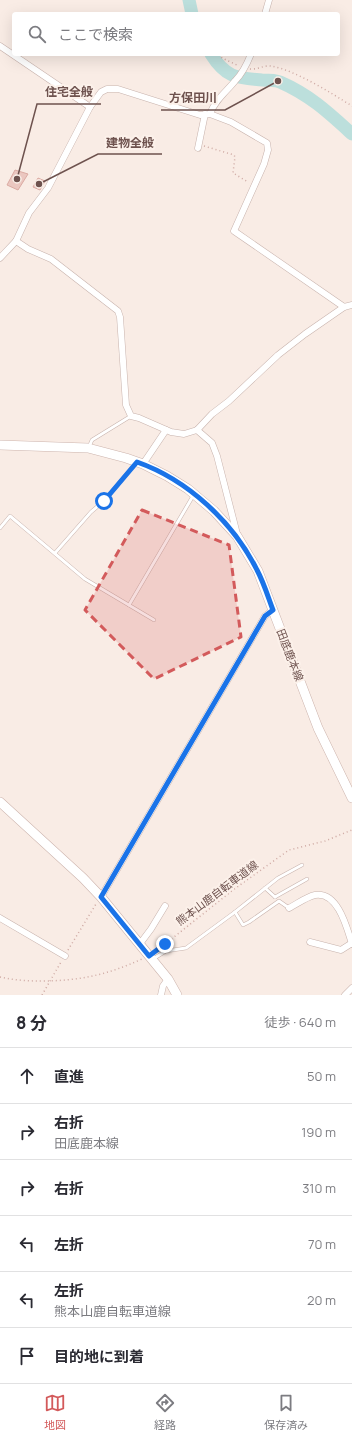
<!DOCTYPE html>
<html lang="ja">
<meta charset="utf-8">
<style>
body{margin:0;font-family:Manrope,"Noto Sans JP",sans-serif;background:#f2f2f3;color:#2b2b33}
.stop{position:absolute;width:12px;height:12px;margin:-9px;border:3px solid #1a73e8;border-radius:50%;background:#fff}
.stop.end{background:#1a73e8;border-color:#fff;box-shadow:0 1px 4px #0008}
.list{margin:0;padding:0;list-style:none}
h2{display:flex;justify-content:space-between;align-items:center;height:52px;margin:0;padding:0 16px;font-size:17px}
h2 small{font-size:13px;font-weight:400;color:#7c7c81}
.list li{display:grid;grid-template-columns:26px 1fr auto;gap:12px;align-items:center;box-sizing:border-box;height:56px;padding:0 16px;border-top:1px solid #e1e1e2}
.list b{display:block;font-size:15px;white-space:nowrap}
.list p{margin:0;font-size:13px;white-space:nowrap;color:#7c7c81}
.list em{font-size:13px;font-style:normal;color:#7c7c81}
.icon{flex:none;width:22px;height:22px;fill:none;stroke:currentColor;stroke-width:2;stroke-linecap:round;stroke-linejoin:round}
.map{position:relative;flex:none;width:352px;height:995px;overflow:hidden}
.search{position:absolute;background:#fff;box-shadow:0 4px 16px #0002;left:12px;right:12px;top:12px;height:44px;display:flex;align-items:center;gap:10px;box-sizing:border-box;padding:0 14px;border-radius:4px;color:#7c7c81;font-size:15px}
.sheet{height:388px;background:#fff}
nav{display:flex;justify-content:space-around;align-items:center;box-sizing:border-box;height:56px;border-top:1px solid #e1e1e2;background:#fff;font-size:11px;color:#7c7c81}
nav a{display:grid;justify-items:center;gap:2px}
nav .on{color:#d35a5b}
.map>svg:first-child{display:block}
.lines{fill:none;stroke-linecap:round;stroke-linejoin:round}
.river{stroke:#bcdfdc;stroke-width:13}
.building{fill:#ebc7c0;stroke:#dbaba3}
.lane-casing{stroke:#c8b3ad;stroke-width:4}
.street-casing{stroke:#c8b3ad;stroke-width:7}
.secondary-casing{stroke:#cdb4ad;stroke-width:10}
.path{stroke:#cfaaa4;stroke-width:1.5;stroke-dasharray:1 3;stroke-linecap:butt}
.lane{stroke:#fff;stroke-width:3}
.street{stroke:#fff;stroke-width:6}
.secondary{stroke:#fff;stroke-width:9}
.route{stroke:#1a73e8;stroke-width:5}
.marked{fill:#d35a5b;fill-opacity:0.2;stroke:#d35a5b;stroke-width:3;stroke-dasharray:8 5;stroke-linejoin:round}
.labels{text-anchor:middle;stroke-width:4;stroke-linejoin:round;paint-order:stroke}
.street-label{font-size:11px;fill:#6e524e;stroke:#fcf1ea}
.leader{fill:none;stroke:#6e524e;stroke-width:1.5}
.callout-dot{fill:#6e524e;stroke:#fcf1ea;stroke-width:1.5}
.callout-label{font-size:12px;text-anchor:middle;font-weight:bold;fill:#6e524e;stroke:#fcf1ea;stroke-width:4;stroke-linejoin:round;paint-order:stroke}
</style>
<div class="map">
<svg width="352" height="995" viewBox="0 0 352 995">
<rect width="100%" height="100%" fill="#f9ece5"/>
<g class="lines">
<g class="river">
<path d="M 189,0 L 192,14"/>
<path d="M 211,54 C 226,78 237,78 262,80 C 268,80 275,80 280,82 C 310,95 329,113 352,134"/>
</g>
</g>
<g class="building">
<path d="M 15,170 L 28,174 L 18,190 L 7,185 Z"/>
<path d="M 38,178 L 45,181 L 40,190 L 33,187 Z"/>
</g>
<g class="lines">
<defs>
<g id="lane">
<path d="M 89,447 L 92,440 L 131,416"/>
<path d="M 0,528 L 10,516 L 85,579 L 154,620"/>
<path d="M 55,553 L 91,512 L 104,501 L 136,463"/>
<path d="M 129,605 L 193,496"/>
<path d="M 265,888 L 275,897"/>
<path d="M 275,897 L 307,879"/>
<path d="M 235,912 L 243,925 L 249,922 L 279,901 L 289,908"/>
<path d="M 153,959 L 166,951 L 186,948 L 235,912 L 278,878 L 302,865"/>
</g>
<g id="street">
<path d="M 265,14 L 269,0"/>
<path d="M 0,46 L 90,107"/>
<path d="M 210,114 C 215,100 226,92 235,81 C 242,74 247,64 251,54"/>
<path d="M 198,148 L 205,114"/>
<path d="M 16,241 L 28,249 L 51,259 L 118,311 L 120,317 L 126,405 L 131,416 L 139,418 L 171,432 L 184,434 L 197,430 L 212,414 L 229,401 L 278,355 L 305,334 L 344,307 L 352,305"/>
<path d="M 0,258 L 16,241 L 29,213 L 48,188 L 90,107 L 101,92 L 107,89 L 118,89 L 200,115 L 210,114 L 231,122 L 267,143 L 268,150 L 264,164 L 234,231 L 344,307"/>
<path d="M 197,430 L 212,443 L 217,456 L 237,534"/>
<path d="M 143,464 L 166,430"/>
<path d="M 101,897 L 265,616 L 273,610"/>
<path d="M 289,908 C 297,904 306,897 315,895 C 338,891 347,928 352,944"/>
<path d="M 0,918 L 65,956"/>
<path d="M 310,942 L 341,950 L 352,943"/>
<path d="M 139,945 L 151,929 L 165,906"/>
<path d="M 161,995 L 163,986 L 168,979"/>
<path d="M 345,995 L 352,988"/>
</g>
<g id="secondary">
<path d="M 0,445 L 88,448 L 126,458 L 143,464 L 167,476 L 188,489 L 214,511 L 237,536 L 258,571 L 318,728 L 352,798"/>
<path d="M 0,802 L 83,878 L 101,897 L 168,979 L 177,995"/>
</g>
</defs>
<use href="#lane" class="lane-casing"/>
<use href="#street" class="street-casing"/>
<use href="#secondary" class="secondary-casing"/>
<g class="path">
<path d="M 219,54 L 222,58 L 239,66"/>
<path d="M 250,69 C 257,70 264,65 271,66 C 295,70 331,93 352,106"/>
<path d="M 204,146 L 234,155 L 235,157 L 233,173 L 248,182"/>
<path d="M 159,949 L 233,890 L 289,850 L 325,841 L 352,830"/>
<path d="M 68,950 L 96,904"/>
<path d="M 0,977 C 13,980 27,981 40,981 C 79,981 107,975 142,959"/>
<path d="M 42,995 L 61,962"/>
</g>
<use href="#lane" class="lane"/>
<use href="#street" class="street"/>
<use href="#secondary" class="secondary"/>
</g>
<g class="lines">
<path class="route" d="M 104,501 L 137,462 C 188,480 233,522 257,570 C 264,583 268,597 273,610 L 265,616 L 101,897 L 149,956 L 165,944"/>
</g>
<path class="marked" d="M 142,510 L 229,545 L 241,637 L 154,679 L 85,610 Z"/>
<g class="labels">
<g class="street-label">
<text transform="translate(290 655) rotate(69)" y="4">田底鹿本線</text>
<text transform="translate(217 893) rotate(-37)" y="4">熊本山鹿自転車道線</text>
</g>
</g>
<path class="leader" d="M17 179L37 104H101M278 81L225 110H161M39 184L98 154H162"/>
<g class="callout-dot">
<circle cx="17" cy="179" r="4"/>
<circle cx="278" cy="81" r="4"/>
<circle cx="39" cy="184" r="4"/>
</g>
<g class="callout-label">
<text x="69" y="96">住宅全般</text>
<text x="193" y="102">方保田川</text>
<text x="130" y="147">建物全般</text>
</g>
</svg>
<div class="stop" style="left:104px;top:501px"></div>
<div class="stop end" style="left:165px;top:944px"></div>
<div class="search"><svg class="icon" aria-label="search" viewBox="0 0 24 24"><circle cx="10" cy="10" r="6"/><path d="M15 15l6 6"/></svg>ここで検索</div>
</div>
<section class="sheet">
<h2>8 分<small>徒歩 · 640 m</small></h2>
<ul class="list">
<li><svg class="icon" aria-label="ahead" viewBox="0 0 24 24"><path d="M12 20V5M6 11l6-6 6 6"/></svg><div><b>直進</b></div><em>50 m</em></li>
<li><svg class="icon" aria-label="right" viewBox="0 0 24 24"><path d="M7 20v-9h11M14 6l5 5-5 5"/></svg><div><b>右折</b><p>田底鹿本線</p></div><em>190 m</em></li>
<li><svg class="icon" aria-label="right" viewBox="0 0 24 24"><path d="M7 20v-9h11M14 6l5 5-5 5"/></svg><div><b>右折</b></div><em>310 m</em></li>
<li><svg class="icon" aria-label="left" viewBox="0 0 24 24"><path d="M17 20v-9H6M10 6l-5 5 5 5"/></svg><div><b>左折</b></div><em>70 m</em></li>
<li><svg class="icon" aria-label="left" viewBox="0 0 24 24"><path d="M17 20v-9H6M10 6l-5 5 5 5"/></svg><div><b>左折</b><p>熊本山鹿自転車道線</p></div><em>20 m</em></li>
<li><svg class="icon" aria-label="arrive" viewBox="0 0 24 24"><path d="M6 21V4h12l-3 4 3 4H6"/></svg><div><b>目的地に到着</b></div></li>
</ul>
</section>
<nav>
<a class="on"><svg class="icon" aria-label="map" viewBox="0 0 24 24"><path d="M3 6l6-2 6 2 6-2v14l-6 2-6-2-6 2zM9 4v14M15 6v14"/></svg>地図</a>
<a><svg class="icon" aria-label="directions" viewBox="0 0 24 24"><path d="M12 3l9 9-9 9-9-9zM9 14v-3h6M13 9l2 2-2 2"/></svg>経路</a>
<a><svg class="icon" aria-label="saved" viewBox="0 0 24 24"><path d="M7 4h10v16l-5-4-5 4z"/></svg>保存済み</a>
</nav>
